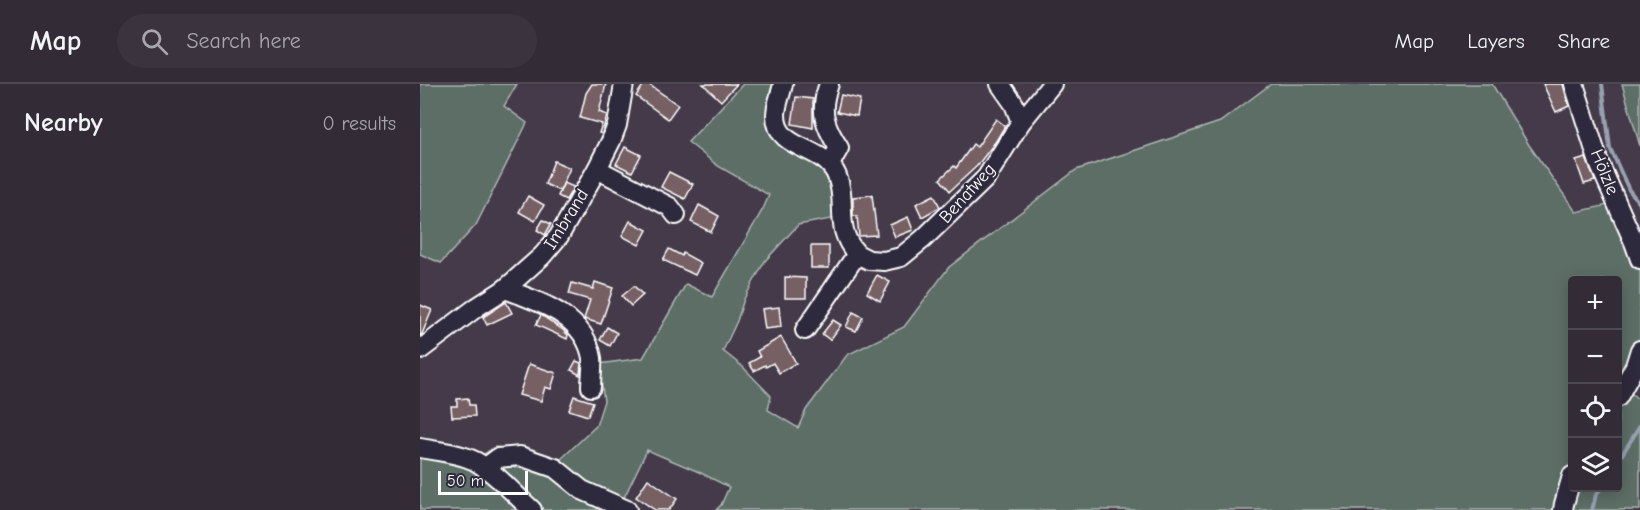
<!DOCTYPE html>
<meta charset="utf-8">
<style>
body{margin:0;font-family:"Comic Neue",sans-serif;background:#3b343f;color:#f1f3f6}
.controls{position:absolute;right:18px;bottom:18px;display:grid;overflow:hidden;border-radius:6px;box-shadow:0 3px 15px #0003}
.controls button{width:54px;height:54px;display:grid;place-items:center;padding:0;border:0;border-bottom:2px solid #4e4852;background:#332c37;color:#f1f3f6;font:30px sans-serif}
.scale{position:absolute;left:18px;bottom:15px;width:90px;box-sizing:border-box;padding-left:6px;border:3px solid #fff;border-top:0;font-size:16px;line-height:21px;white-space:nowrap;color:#fff;-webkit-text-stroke:4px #2f2a3d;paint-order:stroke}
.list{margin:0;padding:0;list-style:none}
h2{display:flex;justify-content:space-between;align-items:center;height:78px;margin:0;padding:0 24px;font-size:26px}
h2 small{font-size:20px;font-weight:400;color:#a9a7ad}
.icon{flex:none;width:33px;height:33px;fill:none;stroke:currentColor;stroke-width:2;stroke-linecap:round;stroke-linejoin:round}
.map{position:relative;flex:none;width:1220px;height:426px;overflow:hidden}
header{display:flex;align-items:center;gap:36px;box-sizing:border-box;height:84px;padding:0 30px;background:#332c37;border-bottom:2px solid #4e4852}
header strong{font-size:28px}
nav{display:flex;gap:33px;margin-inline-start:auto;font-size:21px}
.search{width:420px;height:54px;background:#3b343f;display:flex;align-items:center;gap:15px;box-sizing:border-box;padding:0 21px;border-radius:33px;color:#a9a7ad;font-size:22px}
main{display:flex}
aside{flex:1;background:#332c37}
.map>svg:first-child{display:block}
.green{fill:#5b6e66;stroke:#adb6b2;stroke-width:1.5;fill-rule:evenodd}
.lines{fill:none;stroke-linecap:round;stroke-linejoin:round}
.stream{stroke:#97a1b0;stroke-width:4}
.building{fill:#766064;stroke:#fff;stroke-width:1.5}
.minor-casing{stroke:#fff;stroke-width:22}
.minor{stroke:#2f2a3d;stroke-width:18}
.labels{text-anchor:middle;stroke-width:4.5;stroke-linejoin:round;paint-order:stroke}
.street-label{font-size:18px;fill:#fff;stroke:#2f2a3d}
</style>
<header>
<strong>Map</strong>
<div class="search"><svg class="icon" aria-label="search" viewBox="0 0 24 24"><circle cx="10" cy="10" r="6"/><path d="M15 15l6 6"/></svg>Search here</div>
<nav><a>Map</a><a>Layers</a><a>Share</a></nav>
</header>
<main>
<aside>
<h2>Nearby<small>0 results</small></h2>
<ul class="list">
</ul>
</aside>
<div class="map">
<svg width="1220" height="426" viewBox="0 0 1220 426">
<rect width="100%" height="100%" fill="#443a49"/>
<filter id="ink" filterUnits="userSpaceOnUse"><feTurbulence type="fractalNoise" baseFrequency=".0167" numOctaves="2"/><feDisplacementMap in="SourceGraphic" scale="12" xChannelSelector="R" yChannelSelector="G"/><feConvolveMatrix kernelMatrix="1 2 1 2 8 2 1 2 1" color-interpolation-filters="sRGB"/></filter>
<g filter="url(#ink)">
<g class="green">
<path d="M 0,0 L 97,0 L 84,22 L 107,39 L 56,141 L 21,179 L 0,170 Z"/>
<path d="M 323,0 L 363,0 L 357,44 L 410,80 L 422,133 L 378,141 L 345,177 L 324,215 L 317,237 L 303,267 L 323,283 L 351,312 L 348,326 L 378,344 L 386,326 L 427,271 L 484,243 L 529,183 L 656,86 L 800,38 L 851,0 L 1072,0 L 1109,61 L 1156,128 L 1197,119 L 1220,175 L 1220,266 L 1204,303 L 1220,317 L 1220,426 L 296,426 L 301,421 L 309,403 L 279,388 L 227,366 L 200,422 L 205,426 L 0,426 L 0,372 L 53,377 L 75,363 L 115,368 L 141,375 L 176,342 L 184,317 L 179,280 L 223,274 L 266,200 L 292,213 L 343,125 L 349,111 L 298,82 L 268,58 ZM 1152,196 L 1198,196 L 1198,404 L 1152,404 Z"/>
<path d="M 1202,0 L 1220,0 L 1220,62 Z"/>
</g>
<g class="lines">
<g class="stream">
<path d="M 1182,0 L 1190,64 L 1209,106 L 1220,120"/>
<path d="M 1198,377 L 1220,342"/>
<path d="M 1172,426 L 1176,411 L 1181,404"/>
</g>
</g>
<g class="building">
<path d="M 172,0 L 186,0 L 179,28 L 187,31 L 182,50 L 179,49 L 182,40 L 160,34 L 166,9 Z"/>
<path d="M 224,0 L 228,0 L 258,21 L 248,35 L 216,12 Z"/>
<path d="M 283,0 L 317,0 L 301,17 Z"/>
<path d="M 1123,0 L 1143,0 L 1149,22 L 1136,28 Z"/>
<path d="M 421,11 L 440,15 L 437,32 L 417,28 Z"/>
<path d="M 376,13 L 393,15 L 393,44 L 372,40 Z"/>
<path d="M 576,35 L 585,42 L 576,57 L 557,82 L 530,107 L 520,95 L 534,82 L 536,84 L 553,60 L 557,63 Z"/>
<path d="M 205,63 L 221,71 L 212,88 L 196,80 Z"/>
<path d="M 1166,74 L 1175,97 L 1164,100 L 1156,77 Z"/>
<path d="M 134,77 L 150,84 L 140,107 L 125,100 Z"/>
<path d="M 249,88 L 273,100 L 265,115 L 241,103 Z"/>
<path d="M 144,99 L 154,103 L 146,116 L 138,112 Z"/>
<path d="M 452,111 L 457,151 L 439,152 L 437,132 L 433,132 L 433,113 Z"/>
<path d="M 514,111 L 520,123 L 502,133 L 496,120 Z"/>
<path d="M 108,112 L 124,121 L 115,137 L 99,128 Z"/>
<path d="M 279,121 L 299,132 L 291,148 L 271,138 Z"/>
<path d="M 488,133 L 493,146 L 475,153 L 470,141 Z"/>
<path d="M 123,136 L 131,140 L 125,151 L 117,146 Z"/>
<path d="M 210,137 L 227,146 L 219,161 L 202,152 Z"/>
<rect x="391" y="162" width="18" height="22"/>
<path d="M 249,165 L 262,172 L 263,169 L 281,179 L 275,191 L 243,176 Z"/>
<path d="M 457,191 L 470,198 L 460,217 L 447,209 Z"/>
<path d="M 365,193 L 386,194 L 386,214 L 365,214 Z"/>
<path d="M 175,198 L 193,204 L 181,240 L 164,235 L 170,216 L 149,210 L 152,199 L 173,205 Z"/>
<path d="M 214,202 L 223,211 L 211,222 L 202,212 Z"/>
<path d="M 86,218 L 92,229 L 67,241 L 63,233 Z"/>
<path d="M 0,221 L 12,226 L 2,250 L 0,252 Z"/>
<path d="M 359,223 L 361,243 L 345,245 L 342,225 Z"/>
<path d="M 433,228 L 443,233 L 436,247 L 426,243 Z"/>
<path d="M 121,231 L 143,246 L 148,251 L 147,255 L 116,241 Z"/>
<path d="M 413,236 L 421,241 L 410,256 L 402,250 Z"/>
<path d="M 187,243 L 197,249 L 190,262 L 180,256 Z"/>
<path d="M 361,253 L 376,279 L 359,289 L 353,279 L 346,283 L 345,281 L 334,287 L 329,279 L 340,273 L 337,267 Z"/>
<path d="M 156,277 L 161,279 L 160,291 L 151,286 Z"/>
<path d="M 109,280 L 136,289 L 131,305 L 125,303 L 121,317 L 99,311 Z"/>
<path d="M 154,312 L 173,318 L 168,332 L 149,326 Z"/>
<path d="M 48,314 L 49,321 L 54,321 L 55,332 L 32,333 L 31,322 L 37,322 L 37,315 Z"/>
<path d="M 228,395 L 257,415 L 249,426 L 235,426 L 216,413 Z"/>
</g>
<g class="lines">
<defs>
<g id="minor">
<path d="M 363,0 C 361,10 356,21 356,31 C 356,68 404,60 417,92 C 428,120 413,144 437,170"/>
<path d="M 409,0 C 399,26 404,41 419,64 L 410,80"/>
<path d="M 580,0 L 594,20 L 601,38"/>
<path d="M 1154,0 L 1179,79 L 1214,158 L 1220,175"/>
<path d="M 177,85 L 250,123 L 256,131"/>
<path d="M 85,205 C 120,218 165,232 172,274 C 173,283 171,294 171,303"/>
<path d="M 385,246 L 437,170 L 449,176 L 464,177 L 481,173 L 503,155 L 566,94 L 601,38 L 632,0"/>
<path d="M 0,266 L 57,223 L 85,205 L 122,172 L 139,152 L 177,85 L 191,57 L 197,41 L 204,0"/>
<path d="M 1198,313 L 1215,282 L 1220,266"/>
<path d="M 0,364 C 18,367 39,369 55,377 C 75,388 95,411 112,426"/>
<path d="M 65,384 L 78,374 L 100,372 L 135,384 L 162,406 L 207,426"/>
<path d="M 1143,426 L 1144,420 L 1152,392"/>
</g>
</defs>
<use href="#minor" class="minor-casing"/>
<use href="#minor" class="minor"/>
</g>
</g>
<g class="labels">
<g class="street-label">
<text transform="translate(1185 88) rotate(68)" y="6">Hölzle</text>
<text transform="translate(547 109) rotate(-48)" y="6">Benatweg</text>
<text transform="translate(146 135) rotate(-58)" y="6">Imbrand</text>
</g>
</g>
</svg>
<div class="controls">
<button>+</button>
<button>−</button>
<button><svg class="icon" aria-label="locate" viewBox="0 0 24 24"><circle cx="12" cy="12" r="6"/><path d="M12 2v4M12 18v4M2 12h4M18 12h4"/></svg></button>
<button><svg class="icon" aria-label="layers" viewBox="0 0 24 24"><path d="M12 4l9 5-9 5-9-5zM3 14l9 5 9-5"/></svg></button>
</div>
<div class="scale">50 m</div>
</div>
</main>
